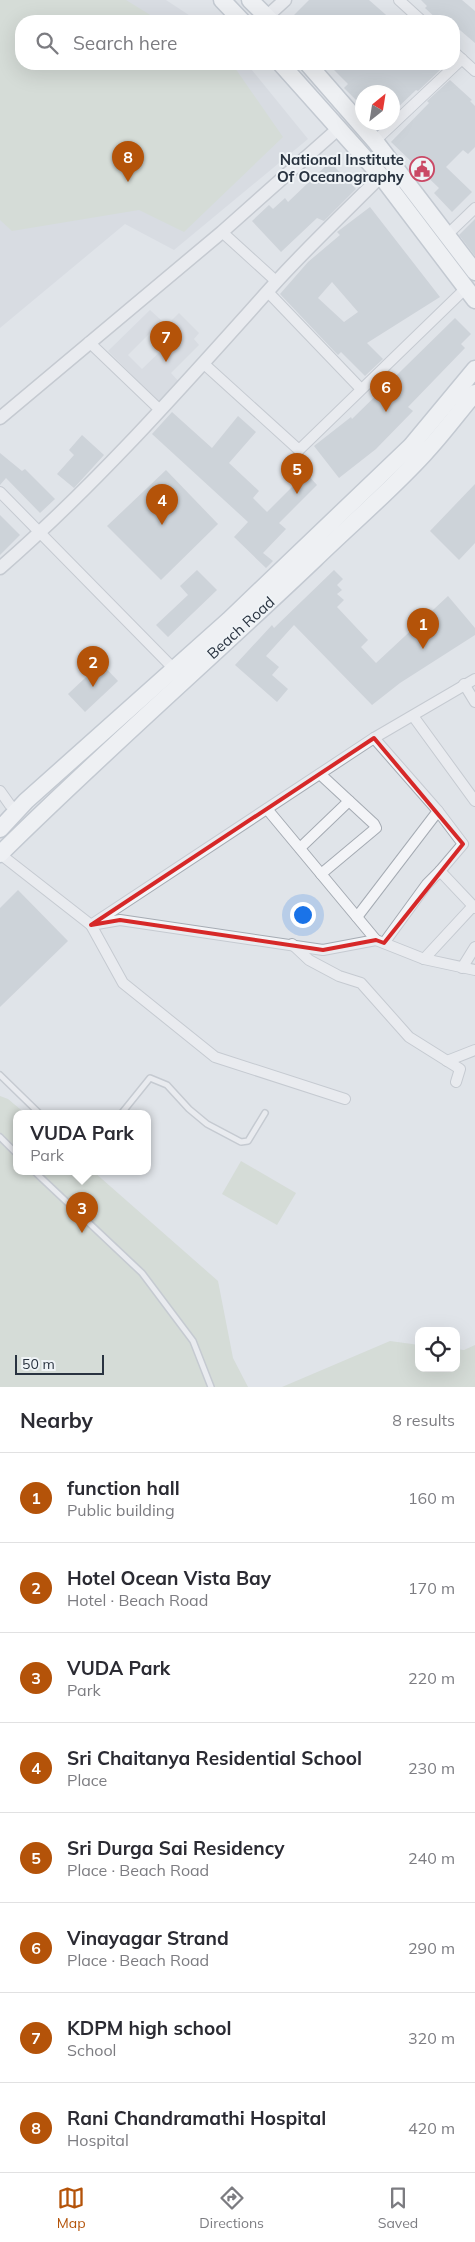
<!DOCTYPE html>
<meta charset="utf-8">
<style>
body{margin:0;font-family:Mulish,sans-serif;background:#f7f7f7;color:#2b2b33}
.controls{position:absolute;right:15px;bottom:15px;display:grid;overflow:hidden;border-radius:10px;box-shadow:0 5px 20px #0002}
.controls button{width:45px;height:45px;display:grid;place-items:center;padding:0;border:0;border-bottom:1px solid #e1e1e2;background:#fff;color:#2b2b33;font:25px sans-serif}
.compass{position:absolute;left:355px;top:85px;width:45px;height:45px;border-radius:50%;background:#fff;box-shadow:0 5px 20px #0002;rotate:30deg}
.scale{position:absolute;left:15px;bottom:12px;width:89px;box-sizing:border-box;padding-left:5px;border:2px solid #293340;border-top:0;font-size:14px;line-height:18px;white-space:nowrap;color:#293340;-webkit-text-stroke:4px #eff3f6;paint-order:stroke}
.you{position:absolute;left:302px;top:914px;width:18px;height:18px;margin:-12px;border:4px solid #fff;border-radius:50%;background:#1a73e8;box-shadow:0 0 0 8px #1a73e833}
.badge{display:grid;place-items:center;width:32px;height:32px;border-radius:50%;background:#b45309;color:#fff;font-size:16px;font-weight:700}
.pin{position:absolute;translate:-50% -41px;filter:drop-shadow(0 1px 2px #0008)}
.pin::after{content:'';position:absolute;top:26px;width:18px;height:15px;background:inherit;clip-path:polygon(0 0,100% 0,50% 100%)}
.popup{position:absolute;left:13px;top:1110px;width:138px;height:65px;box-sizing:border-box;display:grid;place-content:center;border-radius:10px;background:#fff;filter:drop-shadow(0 1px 4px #0005);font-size:16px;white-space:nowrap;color:#7c7c81}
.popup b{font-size:19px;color:#2b2b33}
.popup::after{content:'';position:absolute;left:50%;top:100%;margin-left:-10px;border:10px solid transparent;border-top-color:#fff}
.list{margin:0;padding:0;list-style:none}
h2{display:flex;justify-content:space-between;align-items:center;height:65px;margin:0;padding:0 20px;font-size:21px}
h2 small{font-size:16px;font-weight:400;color:#7c7c81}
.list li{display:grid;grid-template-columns:32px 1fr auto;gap:15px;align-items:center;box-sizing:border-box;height:90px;padding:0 20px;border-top:1px solid #e1e1e2}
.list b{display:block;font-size:19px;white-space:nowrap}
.list p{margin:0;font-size:16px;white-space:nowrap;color:#7c7c81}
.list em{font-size:16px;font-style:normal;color:#7c7c81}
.icon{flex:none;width:28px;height:28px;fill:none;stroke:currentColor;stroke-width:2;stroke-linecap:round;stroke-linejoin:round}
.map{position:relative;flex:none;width:475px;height:1387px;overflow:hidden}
.search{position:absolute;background:#fff;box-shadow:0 5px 20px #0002;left:15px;right:15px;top:15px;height:55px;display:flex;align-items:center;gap:12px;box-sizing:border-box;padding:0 18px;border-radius:20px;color:#7c7c81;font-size:19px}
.sheet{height:785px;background:#fff}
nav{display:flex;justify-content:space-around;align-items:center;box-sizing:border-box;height:70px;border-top:1px solid #e1e1e2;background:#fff;font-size:14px;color:#7c7c81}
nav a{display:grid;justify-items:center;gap:2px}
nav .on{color:#b45309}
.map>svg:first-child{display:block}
.built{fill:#ced3da}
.green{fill:#c7d2c1}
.building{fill:#b7bec5;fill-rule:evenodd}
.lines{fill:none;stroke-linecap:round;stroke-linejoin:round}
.service-casing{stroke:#a5abb3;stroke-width:8}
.minor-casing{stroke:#a5abb3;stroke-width:12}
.tertiary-casing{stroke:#a5abb3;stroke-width:15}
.primary-casing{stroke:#a0a9b4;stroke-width:19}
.service{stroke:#f3f4f7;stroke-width:5}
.minor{stroke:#f3f4f7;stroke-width:10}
.tertiary{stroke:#f3f4f7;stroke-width:12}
.primary{stroke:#fff;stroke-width:16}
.marked{fill:none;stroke:#d62828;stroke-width:4;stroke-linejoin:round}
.labels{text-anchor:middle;stroke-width:4;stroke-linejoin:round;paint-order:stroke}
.poi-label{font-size:15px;font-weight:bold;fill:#293340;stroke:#eff3f6;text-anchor:end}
.street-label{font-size:15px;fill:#293340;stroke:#eff3f6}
</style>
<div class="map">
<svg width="475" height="1387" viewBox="0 0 475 1387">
<rect width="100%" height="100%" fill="#e0e4e9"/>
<g class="built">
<path d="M 0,0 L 166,0 L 198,21 L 21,21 L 21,64 L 247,64 L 308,139 L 174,250 L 125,224 L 0,328 Z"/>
<path d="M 150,310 L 162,321 L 128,355 L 142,369 L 173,339 L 163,329 L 179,313 L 199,333 L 194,339 L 199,345 L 171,373 L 180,383 L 160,403 L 108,351 Z"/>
</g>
<g class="green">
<path d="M 0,0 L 126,0 L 160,21 L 21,21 L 21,64 L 228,64 L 235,68 L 283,137 L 184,232 L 139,210 L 12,231 L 0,220 Z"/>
<path d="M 0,1096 L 8,1099 L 26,1114 L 17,1114 L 17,1172 L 94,1172 L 218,1281 L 233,1358 L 248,1387 L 0,1387 Z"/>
<path d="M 241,1161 L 296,1193 L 277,1225 L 222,1194 Z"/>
<path d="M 390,1341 L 419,1345 L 419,1368 L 456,1368 L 456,1349 L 464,1350 L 475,1345 L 475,1387 L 282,1387 Z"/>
</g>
<g class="building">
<path d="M 309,0 L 369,0 L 393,21 L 288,21 Z"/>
<path d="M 421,0 L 462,0 L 475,11 L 475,43 L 454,25 L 454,21 L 439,21 L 425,8 L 427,6 Z"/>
<path d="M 328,64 L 434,64 L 440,70 L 418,91 L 416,90 L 392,113 L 392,92 L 362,92 L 362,106 L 344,88 L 348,84 Z"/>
<path d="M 450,80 L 472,100 L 470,101 L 475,106 L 475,147 L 468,154 L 463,150 L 446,167 L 472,192 L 452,212 L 434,193 L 439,188 L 391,142 L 429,103 L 427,101 Z"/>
<path d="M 330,162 L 356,189 L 324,221 L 317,218 L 281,252 L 252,221 L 269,205 L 273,209 L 285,198 L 288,202 Z"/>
<path d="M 370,207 L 440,297 L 367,343 L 383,359 L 365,376 L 341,352 L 338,355 L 334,351 L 280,294 L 308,262 L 340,235 L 337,232 ZM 332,282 L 358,312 L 344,322 L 318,298 Z"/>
<path d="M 475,219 L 475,256 L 459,235 Z"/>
<path d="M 455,318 L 471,334 L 461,344 L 465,348 L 408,407 L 413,411 L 376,449 L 339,478 L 314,446 L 351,417 L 352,419 Z"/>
<path d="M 172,412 L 212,448 L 238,416 L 256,432 L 229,463 L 259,491 L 253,498 L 267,512 L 306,473 L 317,485 L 279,523 L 286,529 L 263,553 L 273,561 L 266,568 L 234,537 L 248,522 L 152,434 Z"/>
<path d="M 82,435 L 104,455 L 74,488 L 57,474 L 74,455 L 69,450 Z"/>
<path d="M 0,453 L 22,471 L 25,469 L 55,499 L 40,513 L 6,478 L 0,485 Z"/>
<path d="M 166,470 L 218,524 L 161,580 L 107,526 Z"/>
<path d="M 475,484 L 475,543 L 459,560 L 430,531 Z"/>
<path d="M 0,515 L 20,535 L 0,555 Z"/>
<path d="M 197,570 L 217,590 L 168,637 L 156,625 L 188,595 L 180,586 Z"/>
<path d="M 334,570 L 343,579 L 337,585 L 342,590 L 337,594 L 344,600 L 337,607 L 368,640 L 361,647 L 376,663 L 448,596 L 475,628 L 475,635 L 400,683 L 372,705 L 294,625 L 266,656 L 279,667 L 272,675 L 288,689 L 277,702 L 235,665 L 272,625 L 274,628 Z"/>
<path d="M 101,663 L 118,681 L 85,712 L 68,694 Z"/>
<path d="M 18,890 L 68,941 L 0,1007 L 0,908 Z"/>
</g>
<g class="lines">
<defs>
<g id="service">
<path d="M 0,1075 L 40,1114"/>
<path d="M 121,1114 L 150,1078 L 167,1085 L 189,1109 L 207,1124 L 241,1142 L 248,1141 L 265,1113"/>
<path d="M 0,1137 L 17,1154"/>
<path d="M 35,1172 L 142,1273 L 193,1341 L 211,1387"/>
</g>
<g id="minor">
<path d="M 399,0 L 422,21"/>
<path d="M 454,52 L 475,71"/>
<path d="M 375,141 L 462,59"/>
<path d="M 222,232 L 277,282"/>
<path d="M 447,235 L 475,208"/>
<path d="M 268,292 L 361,389"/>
<path d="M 89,342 L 160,410"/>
<path d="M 203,363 L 299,450 L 466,288"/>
<path d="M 0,492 L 174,669"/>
<path d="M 464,684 L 475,702"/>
<path d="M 413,716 L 475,801"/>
<path d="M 374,738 L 438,811 L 463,844 L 440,871 L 475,908"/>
<path d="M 320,774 L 374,824 L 376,828 L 321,874"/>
<path d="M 0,791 L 10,805"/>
<path d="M 267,809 L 376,940 L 323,950 L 120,920 L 91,925 L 123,983 L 215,1057 L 345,1099"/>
<path d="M 300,848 L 349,801"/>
<path d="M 0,854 L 91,925 L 374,738 L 475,679"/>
<path d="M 357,917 L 438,811"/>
<path d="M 376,940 L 424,959 L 475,970"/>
<path d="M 384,943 L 427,884 L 440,871"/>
<path d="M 292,944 L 309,960 L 339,976 L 361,983 L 409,1037 L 460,1069 L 456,1082"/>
<path d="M 424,959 L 473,906"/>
<path d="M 462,968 L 475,947"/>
<path d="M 447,1061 L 475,1050"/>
</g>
<g id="tertiary">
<path d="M 262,21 L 285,0"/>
<path d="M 0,418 L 222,232 L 339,128"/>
<path d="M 0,568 C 100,481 188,380 277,281 C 310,245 346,211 381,176"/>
</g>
<g id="primary">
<path d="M 222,0 L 242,21"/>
<path d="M 250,0 L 271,21"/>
<path d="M 281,64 L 381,176 L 475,300"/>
<path d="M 308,64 L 375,141 L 475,272"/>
<path d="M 0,829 L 26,801 L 229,620 L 411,446 L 475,369"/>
<path d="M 0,854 C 102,753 211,658 315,559 C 351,524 390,491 424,454 C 442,435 458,413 475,393"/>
</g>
</defs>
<use href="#service" class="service-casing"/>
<use href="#minor" class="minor-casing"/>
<use href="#tertiary" class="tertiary-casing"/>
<use href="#primary" class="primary-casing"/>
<use href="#service" class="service"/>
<use href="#minor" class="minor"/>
<use href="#tertiary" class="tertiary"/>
<use href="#primary" class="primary"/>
</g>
<path d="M0 0H475V1387H0ZM 374,738 L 463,844 L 384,943 L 376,940 L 323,950 L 120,920 L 91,925 Z" fill="#e0e4e9" fill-opacity=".55" fill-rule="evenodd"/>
<path class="marked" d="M 374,738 L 463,844 L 384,943 L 376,940 L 323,950 L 120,920 L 91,925 Z"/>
<defs>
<symbol id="civic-ring" viewBox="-11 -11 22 22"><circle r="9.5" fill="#eff3f6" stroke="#ca4865" stroke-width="1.5"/><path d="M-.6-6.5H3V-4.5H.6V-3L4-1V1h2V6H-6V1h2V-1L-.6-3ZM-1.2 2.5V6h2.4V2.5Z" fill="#ca4865"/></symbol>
</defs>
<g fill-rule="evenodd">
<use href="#civic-ring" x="408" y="155" width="28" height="28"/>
</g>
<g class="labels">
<g class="poi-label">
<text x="404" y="165">National Institute<tspan x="404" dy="17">Of Oceanography</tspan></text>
</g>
<g class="street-label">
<text transform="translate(241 628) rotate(-42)" y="5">Beach Road</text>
</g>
</g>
</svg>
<div class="controls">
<button><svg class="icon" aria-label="locate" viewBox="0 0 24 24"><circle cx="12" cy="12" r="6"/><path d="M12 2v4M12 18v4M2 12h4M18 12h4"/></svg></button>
</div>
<svg class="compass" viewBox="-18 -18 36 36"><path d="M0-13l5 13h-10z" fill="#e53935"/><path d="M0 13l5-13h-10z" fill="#7c7c81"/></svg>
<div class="scale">50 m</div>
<div class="you"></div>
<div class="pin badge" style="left:423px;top:649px">1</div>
<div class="pin badge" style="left:93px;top:687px">2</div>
<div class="pin badge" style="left:82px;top:1233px">3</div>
<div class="popup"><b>VUDA Park</b>Park</div>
<div class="pin badge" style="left:162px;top:525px">4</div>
<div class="pin badge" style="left:297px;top:494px">5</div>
<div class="pin badge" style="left:386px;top:412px">6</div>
<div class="pin badge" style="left:166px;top:362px">7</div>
<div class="pin badge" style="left:128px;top:182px">8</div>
<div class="search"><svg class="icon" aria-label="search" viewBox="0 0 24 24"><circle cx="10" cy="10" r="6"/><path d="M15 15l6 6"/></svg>Search here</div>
</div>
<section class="sheet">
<h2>Nearby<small>8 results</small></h2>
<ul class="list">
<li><span class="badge">1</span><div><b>function hall</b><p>Public building</p></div><em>160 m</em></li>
<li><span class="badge">2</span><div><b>Hotel Ocean Vista Bay</b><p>Hotel · Beach Road</p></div><em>170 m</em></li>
<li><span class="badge">3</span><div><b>VUDA Park</b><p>Park</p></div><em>220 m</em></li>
<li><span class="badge">4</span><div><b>Sri Chaitanya Residential School</b><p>Place</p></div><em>230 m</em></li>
<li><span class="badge">5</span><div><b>Sri Durga Sai Residency</b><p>Place · Beach Road</p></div><em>240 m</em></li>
<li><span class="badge">6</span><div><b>Vinayagar Strand</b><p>Place · Beach Road</p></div><em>290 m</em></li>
<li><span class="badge">7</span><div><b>KDPM high school</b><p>School</p></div><em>320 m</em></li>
<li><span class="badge">8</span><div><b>Rani Chandramathi Hospital</b><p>Hospital</p></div><em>420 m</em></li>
</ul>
</section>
<nav>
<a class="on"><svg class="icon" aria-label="map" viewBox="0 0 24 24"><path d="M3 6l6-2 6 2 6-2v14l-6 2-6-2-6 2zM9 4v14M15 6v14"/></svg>Map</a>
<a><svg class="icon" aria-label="directions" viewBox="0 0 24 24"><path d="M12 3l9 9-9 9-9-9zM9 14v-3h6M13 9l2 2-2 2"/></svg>Directions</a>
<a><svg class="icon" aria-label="saved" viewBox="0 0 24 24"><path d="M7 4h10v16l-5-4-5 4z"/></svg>Saved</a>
</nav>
